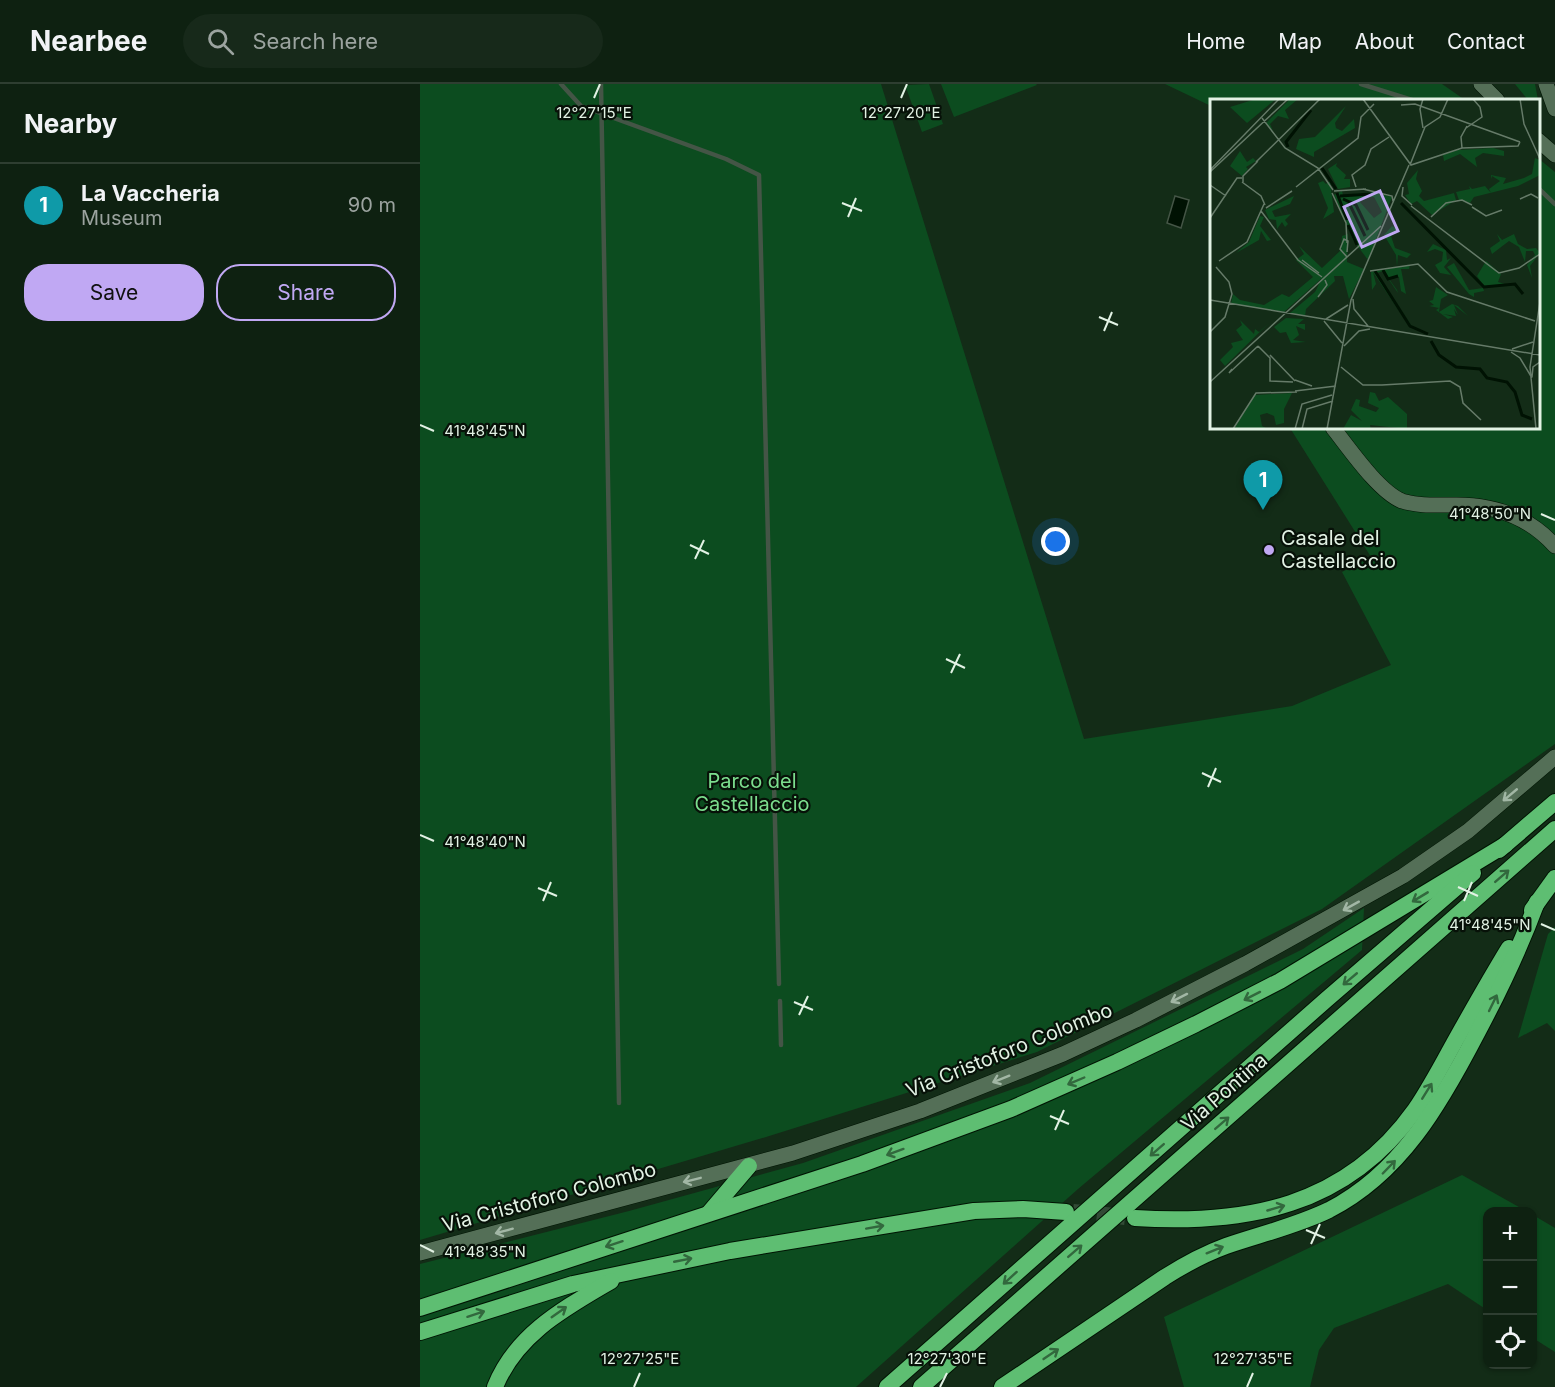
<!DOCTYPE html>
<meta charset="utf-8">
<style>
body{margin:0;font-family:Inter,sans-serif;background:#17291a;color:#f1f3f6}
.controls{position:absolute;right:18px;bottom:18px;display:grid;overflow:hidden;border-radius:12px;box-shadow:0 2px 4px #0004}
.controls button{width:54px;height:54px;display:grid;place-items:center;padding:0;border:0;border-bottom:2px solid #2e3e31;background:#0e2111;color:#f1f3f6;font:30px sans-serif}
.you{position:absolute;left:636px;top:458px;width:21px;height:21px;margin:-15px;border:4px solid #fff;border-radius:50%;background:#1a73e8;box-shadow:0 0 0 9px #1a73e833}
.badge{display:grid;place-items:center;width:39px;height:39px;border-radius:50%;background:#c0a8f3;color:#fff;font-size:20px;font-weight:700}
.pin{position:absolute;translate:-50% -50px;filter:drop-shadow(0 2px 3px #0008)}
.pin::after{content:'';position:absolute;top:32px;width:21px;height:18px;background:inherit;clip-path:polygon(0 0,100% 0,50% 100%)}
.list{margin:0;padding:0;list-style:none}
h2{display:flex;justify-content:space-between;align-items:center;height:78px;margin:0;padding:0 24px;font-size:26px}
h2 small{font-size:20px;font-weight:400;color:#9ba39f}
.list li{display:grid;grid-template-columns:39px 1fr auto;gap:18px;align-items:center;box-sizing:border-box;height:84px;padding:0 24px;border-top:2px solid #2e3e31}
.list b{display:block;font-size:22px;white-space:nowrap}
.list p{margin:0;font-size:20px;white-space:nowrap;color:#9ba39f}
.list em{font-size:20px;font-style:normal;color:#9ba39f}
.actions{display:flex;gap:12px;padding:18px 24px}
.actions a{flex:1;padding:14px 0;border:2px solid #c0a8f3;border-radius:24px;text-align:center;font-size:21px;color:#c0a8f3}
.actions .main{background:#c0a8f3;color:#111}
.icon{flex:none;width:33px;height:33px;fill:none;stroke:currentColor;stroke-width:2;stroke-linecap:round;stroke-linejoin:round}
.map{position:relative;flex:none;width:1135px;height:1303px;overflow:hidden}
header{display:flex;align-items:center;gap:36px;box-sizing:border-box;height:84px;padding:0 30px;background:#0e2111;border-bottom:2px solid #2e3e31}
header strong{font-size:28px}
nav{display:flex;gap:33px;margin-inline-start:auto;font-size:21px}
.search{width:420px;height:54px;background:#17291a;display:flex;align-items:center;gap:15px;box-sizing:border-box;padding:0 21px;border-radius:33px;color:#9ba39f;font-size:22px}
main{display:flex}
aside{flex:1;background:#0e2111}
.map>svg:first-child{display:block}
.green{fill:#0c4c1f}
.water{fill:#001203;stroke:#445546;stroke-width:1.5}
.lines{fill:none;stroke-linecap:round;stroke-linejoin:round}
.stream{stroke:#445546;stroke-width:4.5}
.trunk-tunnel{stroke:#324a36;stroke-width:16;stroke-dasharray:16 8;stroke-linecap:butt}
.minor-casing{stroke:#001403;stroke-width:16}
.secondary-casing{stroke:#001403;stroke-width:16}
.trunk-casing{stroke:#001403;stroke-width:18}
.minor{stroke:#546f57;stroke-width:15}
.secondary{stroke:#546f57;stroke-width:15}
.trunk{stroke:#5ebe72;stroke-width:16}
.oneway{stroke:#a2b7a5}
.oneway2{stroke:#32683d}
.ticks{fill:none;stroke:#e2f2e4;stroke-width:2}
.poi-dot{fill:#c0a8f3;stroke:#071108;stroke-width:2}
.labels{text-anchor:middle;stroke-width:4.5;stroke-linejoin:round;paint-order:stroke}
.poi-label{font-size:20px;fill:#e2f2e4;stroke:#071108;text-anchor:start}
.park-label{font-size:20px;fill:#7cde8e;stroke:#071108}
.street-label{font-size:20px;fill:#e2f2e4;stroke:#071108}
.inset-river{fill:none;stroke:#001203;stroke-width:3}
.inset-road{fill:none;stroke:#667b69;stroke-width:1.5}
.view{fill:#c0a8f3;fill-opacity:0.15;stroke:#c0a8f3;stroke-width:3}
.inset-edge{fill:none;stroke:#e2f2e4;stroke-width:3}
.ticks-label{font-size:15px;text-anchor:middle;fill:#e2f2e4;stroke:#071108;stroke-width:4.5;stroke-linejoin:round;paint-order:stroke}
</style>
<header>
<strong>Nearbee</strong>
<div class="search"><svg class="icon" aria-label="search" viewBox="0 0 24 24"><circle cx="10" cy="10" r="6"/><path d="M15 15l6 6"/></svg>Search here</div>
<nav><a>Home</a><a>Map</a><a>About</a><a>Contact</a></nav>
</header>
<main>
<aside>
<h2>Nearby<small></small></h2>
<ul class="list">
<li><span class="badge" style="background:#0f9aa8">1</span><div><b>La Vaccheria</b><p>Museum</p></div><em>90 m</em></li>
</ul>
<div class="actions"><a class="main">Save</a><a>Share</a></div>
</aside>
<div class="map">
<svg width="1135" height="1303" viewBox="0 0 1135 1303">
<rect width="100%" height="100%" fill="#132c17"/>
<g class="green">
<path d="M 0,0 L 461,0 L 664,655 L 872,622 L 971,581 L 922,488 L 951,473 L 870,344 L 1118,344 L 1119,75 L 1135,88 L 1135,660 L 902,825 L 617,968 L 346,1053 L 0,1156 Z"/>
<path d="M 509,0 L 523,40 L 502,48 L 485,1 Z"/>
<path d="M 521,0 L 616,0 L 617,1 L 534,33 Z"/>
<path d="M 745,0 L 1022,0 L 1045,16 L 792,16 L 791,22 Z"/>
<path d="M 1095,0 L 1115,0 L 1118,16 L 1108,16 Z"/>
<path d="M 944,824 L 942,866 L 658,1105 L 436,1303 L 0,1303 L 0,1180 L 209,1127 L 383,1079 L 610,999 L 883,865 Z"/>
<path d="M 1135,843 L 1135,947 L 1127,939 L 1098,954 L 1128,850 Z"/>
<path d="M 1042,1091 L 1106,1127 L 1068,1128 L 1067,1226 L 1028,1200 L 914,1244 L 899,1266 L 890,1303 L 764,1303 L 744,1233 Z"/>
<path d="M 1113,1131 L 1135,1144 L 1135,1268 L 1113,1254 Z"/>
</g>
<path class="water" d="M 755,112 L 769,116 L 761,144 L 747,139 Z"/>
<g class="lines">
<g class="stream">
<path d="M 141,0 L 161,22 L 306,75 L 339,91 L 359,900"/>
<path d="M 181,0 L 199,1019"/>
<path d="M 941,0 L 992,16"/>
<path d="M 1118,104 L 1135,120"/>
<path d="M 360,917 L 361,961"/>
</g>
<path class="trunk-tunnel" d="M 653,1128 L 705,1133"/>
<defs>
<path id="minor" d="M 913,344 C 929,364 958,407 982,417 C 997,422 1016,421 1032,421 C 1072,420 1108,432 1135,462"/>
<g id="secondary">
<path d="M 1061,0 L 1077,16"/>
<path d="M 1126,0 L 1135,25"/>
<path d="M 1118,56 L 1135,71"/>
<path d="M 0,1169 L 373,1069 L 500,1027 L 643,970 L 716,936 L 825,880 L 983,792 L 1048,747 L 1135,673"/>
</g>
<g id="trunk">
<path d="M 1079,766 L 1135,718"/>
<path d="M 1112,826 L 1135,794"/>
<path d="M 289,1129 L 329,1082"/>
<path d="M 715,1134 C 826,1141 926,1123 995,1026 C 1010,1004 1022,981 1034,959 C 1052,927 1070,895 1089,864"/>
<path d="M 0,1224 L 442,1080 L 591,1025 L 697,978 L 776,940 L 860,897 L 1085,761"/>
<path d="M 0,1248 L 153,1200 L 310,1167 L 554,1127 L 603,1125 L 646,1128"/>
<path d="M 75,1303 C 96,1250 145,1224 191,1197"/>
<path d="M 467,1303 L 907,915 L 1053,789"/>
<path d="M 501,1303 L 1135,745"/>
<path d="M 582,1303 L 745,1193 C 764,1181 784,1170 806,1162 C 841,1150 876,1142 909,1126 C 981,1089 1020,1020 1056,951 C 1079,908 1100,864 1117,818"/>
</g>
</defs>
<use href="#minor" class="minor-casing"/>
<use href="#secondary" class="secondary-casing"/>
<use href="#trunk" class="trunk-casing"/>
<use href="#minor" class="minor"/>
<use href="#secondary" class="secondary"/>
<use href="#trunk" class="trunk"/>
</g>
<defs><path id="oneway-shaft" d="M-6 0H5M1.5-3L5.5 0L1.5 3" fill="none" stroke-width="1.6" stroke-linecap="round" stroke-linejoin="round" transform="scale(1.5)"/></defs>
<g class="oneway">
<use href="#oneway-shaft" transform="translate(1090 711) rotate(140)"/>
<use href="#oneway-shaft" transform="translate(931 822) rotate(151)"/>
<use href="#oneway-shaft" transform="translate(759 914) rotate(153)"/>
<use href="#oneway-shaft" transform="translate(581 995) rotate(158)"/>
<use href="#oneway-shaft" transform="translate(272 1096) rotate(166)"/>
<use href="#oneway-shaft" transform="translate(84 1147) rotate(165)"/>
</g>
<g class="oneway2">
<use href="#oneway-shaft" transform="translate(1082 792) rotate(-41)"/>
<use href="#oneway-shaft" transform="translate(1000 813) rotate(149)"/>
<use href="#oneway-shaft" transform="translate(930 895) rotate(140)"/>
<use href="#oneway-shaft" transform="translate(832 912) rotate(153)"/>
<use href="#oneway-shaft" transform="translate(1073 919) rotate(-64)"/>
<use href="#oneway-shaft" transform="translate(656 997) rotate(157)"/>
<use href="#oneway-shaft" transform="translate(1007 1007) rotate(-58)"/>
<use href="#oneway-shaft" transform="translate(802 1039) rotate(-41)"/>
<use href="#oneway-shaft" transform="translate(737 1066) rotate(139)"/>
<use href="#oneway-shaft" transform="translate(475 1068) rotate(160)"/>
<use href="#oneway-shaft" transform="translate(969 1083) rotate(-46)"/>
<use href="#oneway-shaft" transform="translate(856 1124) rotate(-16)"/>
<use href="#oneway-shaft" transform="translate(455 1143) rotate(-10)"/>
<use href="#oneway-shaft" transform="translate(194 1160) rotate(162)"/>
<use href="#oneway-shaft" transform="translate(795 1166) rotate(-22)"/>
<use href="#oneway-shaft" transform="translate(655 1167) rotate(-41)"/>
<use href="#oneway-shaft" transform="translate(263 1176) rotate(-11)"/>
<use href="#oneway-shaft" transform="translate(590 1194) rotate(138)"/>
<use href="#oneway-shaft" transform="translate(139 1228) rotate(-35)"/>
<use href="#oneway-shaft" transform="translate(56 1230) rotate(-18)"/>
<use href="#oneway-shaft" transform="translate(631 1270) rotate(-34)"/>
</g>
<path class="ticks" d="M 174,14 L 180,0M 481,14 L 487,0M 422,119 L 442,127M 428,133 L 436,114M 679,233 L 698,241M 684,247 L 692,228M 0,341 L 14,347M 1121,430 L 1135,436M 270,461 L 289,470M 275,475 L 284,456M 526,575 L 545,584M 531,589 L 540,570M 782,689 L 801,698M 788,703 L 796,684M 0,751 L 14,757M 1038,803 L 1058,812M 118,804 L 137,812M 123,817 L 131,798M 1044,817 L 1052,798M 1121,840 L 1135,846M 374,918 L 393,926M 379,931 L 388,912M 630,1032 L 649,1040M 635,1046 L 644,1026M 886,1146 L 905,1154M 891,1160 L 900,1140M 0,1161 L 14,1168M 214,1303 L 220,1289M 520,1303 L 527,1289M 827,1303 L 833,1289"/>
<circle class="poi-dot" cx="849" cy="466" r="6"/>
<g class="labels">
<g class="poi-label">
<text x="861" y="461">Casale del<tspan x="861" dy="23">Castellaccio</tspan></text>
</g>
<g class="park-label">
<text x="332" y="704">Parco del<tspan x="332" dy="23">Castellaccio</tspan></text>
</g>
<g class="street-label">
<text transform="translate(589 966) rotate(-22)" y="7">Via Cristoforo Colombo</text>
<text transform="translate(804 1008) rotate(-41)" y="7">Via Pontina</text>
<text transform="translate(129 1113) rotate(-15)" y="7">Via Cristoforo Colombo</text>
</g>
</g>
<g transform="translate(790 15)">
<rect width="330" height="330" fill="#132c17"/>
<path d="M 46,0 L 66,0 L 37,24 L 20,8 ZM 80,0 L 88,0 L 75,11 L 79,20 L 68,17 L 60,25 L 63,32 L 56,24 ZM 136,7 L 125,24 L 126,29 L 132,32 L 144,20 L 145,29 L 104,53 L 104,58 L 86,50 L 89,40 L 105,38 ZM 283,49 L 294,52 L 294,57 L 273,54 L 265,59 L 267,68 L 250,55 L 234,62 L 233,56 L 248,51 ZM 30,52 L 37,63 L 43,59 L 46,62 L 36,68 L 29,61 L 38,70 L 32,77 L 20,67 ZM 325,59 L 330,61 L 330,76 L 308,87 L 264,98 L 260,104 L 249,101 L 246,93 L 260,90 L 259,87 L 262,90 L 275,87 L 281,94 L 279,90 L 290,82 L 282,77 L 281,80 L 281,76 L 296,79 L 293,85 L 314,79 L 322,75 ZM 127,64 L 126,67 L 136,76 L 134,80 L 140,80 L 140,88 L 128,90 L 118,70 ZM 208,71 L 206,80 L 212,92 L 209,97 L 214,102 L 244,94 L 246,101 L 222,116 L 207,102 L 201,105 L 195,96 L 199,95 L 197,84 ZM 113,82 L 116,85 L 120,82 L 124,113 L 113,120 L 118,109 L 108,84 ZM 132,92 L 133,96 L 164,93 L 182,98 L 158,161 L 143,141 L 124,96 ZM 152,98 L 164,98 L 172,113 L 164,119 L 150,103 ZM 84,97 L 80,105 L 62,112 L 65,118 L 81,115 L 75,121 L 78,125 L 75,128 L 72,123 L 67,130 L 66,121 L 59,120 L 55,111 ZM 50,117 L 54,118 L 50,127 L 61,141 L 57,142 L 51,132 L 49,141 L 26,154 L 39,143 ZM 182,127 L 188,131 L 180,134 L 185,149 L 201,155 L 197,159 L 188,156 L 187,167 L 186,156 L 174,136 ZM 138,135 L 137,163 L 154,170 L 139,200 L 133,177 L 124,177 L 125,182 L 96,210 L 95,217 L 80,214 L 105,193 L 112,179 L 74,213 L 21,205 L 23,195 L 30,201 L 54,206 L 72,195 L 79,198 L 103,178 L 86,161 L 94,155 L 89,147 L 112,169 L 131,151 L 132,137 ZM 287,135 L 292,141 L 304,135 L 308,145 L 317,150 L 326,149 L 330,154 L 320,167 L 322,179 L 317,166 L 325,156 L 323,152 L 316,152 L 315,163 L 309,148 L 299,142 L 282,155 L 280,149 L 290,142 ZM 223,145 L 236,151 L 237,161 L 241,159 L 234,168 L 241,176 L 230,174 L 225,166 L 232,162 L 233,153 L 225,150 L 217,153 ZM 276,162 L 291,175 L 288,183 L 298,186 L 274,187 L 267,177 ZM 244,164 L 259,191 L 273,189 L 274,192 L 264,194 L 264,198 L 259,195 L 237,168 ZM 200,166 L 199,170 L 191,170 L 196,195 L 191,192 L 189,178 L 179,180 L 187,191 L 188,194 L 173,172 L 167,174 L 201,226 L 208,231 L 199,227 L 163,173 L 166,185 L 162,191 L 161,173 ZM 226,188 L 238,196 L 231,200 L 229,213 L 242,205 L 248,207 L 258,217 L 244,206 L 248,216 L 244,210 L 246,217 L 233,215 L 243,218 L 238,220 L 226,211 L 229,209 L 219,207 L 224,206 L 219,202 L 223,201 ZM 76,219 L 94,220 L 88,225 L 95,225 L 95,231 L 86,227 L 89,236 L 83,241 L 96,243 L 81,244 L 76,233 L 70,234 L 64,228 ZM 30,221 L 44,235 L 45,230 L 49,233 L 59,224 L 15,267 L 10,261 L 23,248 L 21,244 L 33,241 L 26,231 L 32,226 ZM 160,293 L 165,294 L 169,302 L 178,298 L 197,315 L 197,330 L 160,326 L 161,330 L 133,330 L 141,316 L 152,322 L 141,311 L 146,300 L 150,301 L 149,307 L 166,313 L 169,309 L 158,304 ZM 82,294 L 74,310 L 74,324 L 66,326 L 64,317 L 57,314 L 50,316 L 52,327 L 58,330 L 24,330 L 45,296 Z" fill="#0c4c1f" fill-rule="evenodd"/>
<path class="inset-river" d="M 78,48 L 76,43 L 101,11M 112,69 L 126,90M 127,94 L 137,121M 130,97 L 161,95M 133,100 L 146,106 L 158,131M 139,104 L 155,137M 191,104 L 274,188 L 305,185 L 313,195M 138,126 L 147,146M 173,171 L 178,180 L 188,177M 165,172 L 200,227 L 218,235M 221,242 L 229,256 L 246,268 L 270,270 L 277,279 L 297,283 L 305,293 L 312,316 L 322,320"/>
<path class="inset-road" d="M 153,0 L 201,66 L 252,49 L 308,47 L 310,43M 213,0 L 210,10 L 213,29M 310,0 L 314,25 L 330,60M 191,6 L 205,5 L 310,43M 52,19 L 75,49 L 108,69 L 123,91M 256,29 L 272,18 L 270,8 L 263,0M 252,49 L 251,38 L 257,27M 46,63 L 110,0M 200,66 L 215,28 L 230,18 L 238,0M 0,71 L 69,0M 0,73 L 78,0M 32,83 L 51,97 L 55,106M 33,83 L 33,77 L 48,62M 0,86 L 16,97M 86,88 L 148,39 L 151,18 L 164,5M 146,88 L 142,76 L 155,66 L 161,50 L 179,38M 193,88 L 192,97 L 202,106M 153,90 L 182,97 L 183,102M 124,92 L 156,90M 122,94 L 136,124 L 137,144M 310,100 L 321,95 L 328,99M 201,107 L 289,174 L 309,169 L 330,155M 262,108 L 276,117 L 292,111M 56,109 L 82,92M 51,112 L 88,161 L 112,178M 221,118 L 236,104 L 252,101 L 262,106M 0,119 L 27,79 L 32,79M 137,153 L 138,142 L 134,140 L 130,150 L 137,158M 92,161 L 109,174M 9,162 L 37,143 L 54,105M 160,172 L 208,165 L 237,193 L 325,222M 108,198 L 117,186 L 115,181M 143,200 L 144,210 L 158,227M 0,201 L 330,256M 116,220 L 138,206M 114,222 L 132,244M 0,233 L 15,218 L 22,195 L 19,183 L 6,168M 48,247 L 60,259 L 60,282 L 83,283M 134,247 L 149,232 L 160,230M 302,250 L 323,243M 301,253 L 310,259 L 322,279M 60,256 L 85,282M 131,268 L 153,286 L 173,286M 22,270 L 19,274 L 48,247M 322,278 L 323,268 L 330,263M 85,281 L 102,287M 0,283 L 171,127M 172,286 L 240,282 L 250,288 L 253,304 L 271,321M 85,292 L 126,287M 23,330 L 46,294 L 87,293M 85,330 L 92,305 L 122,296M 92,330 L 97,310 L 123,302M 117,330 L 141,201 L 199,66M 326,330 L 320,268 L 330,203"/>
<path class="view" d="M 170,92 L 188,132 L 152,148 L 134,108 Z"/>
<rect width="330" height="330" class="inset-edge"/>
</g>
<g class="ticks-label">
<text x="481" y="34">12°27'20"E</text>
<text x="174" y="34">12°27'15"E</text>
<text x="65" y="352">41°48'45"N</text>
<text x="1070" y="435">41°48'50"N</text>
<text x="65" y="763">41°48'40"N</text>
<text x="1070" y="846">41°48'45"N</text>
<text x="65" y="1173">41°48'35"N</text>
<text x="220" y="1280">12°27'25"E</text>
<text x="527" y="1280">12°27'30"E</text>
<text x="833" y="1280">12°27'35"E</text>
</g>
</svg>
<div class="controls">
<button>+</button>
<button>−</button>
<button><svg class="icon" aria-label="locate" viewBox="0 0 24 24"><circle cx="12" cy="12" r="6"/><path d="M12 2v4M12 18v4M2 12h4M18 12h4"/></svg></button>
</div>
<div class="you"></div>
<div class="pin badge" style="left:843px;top:426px;background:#0f9aa8">1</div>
</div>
</main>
